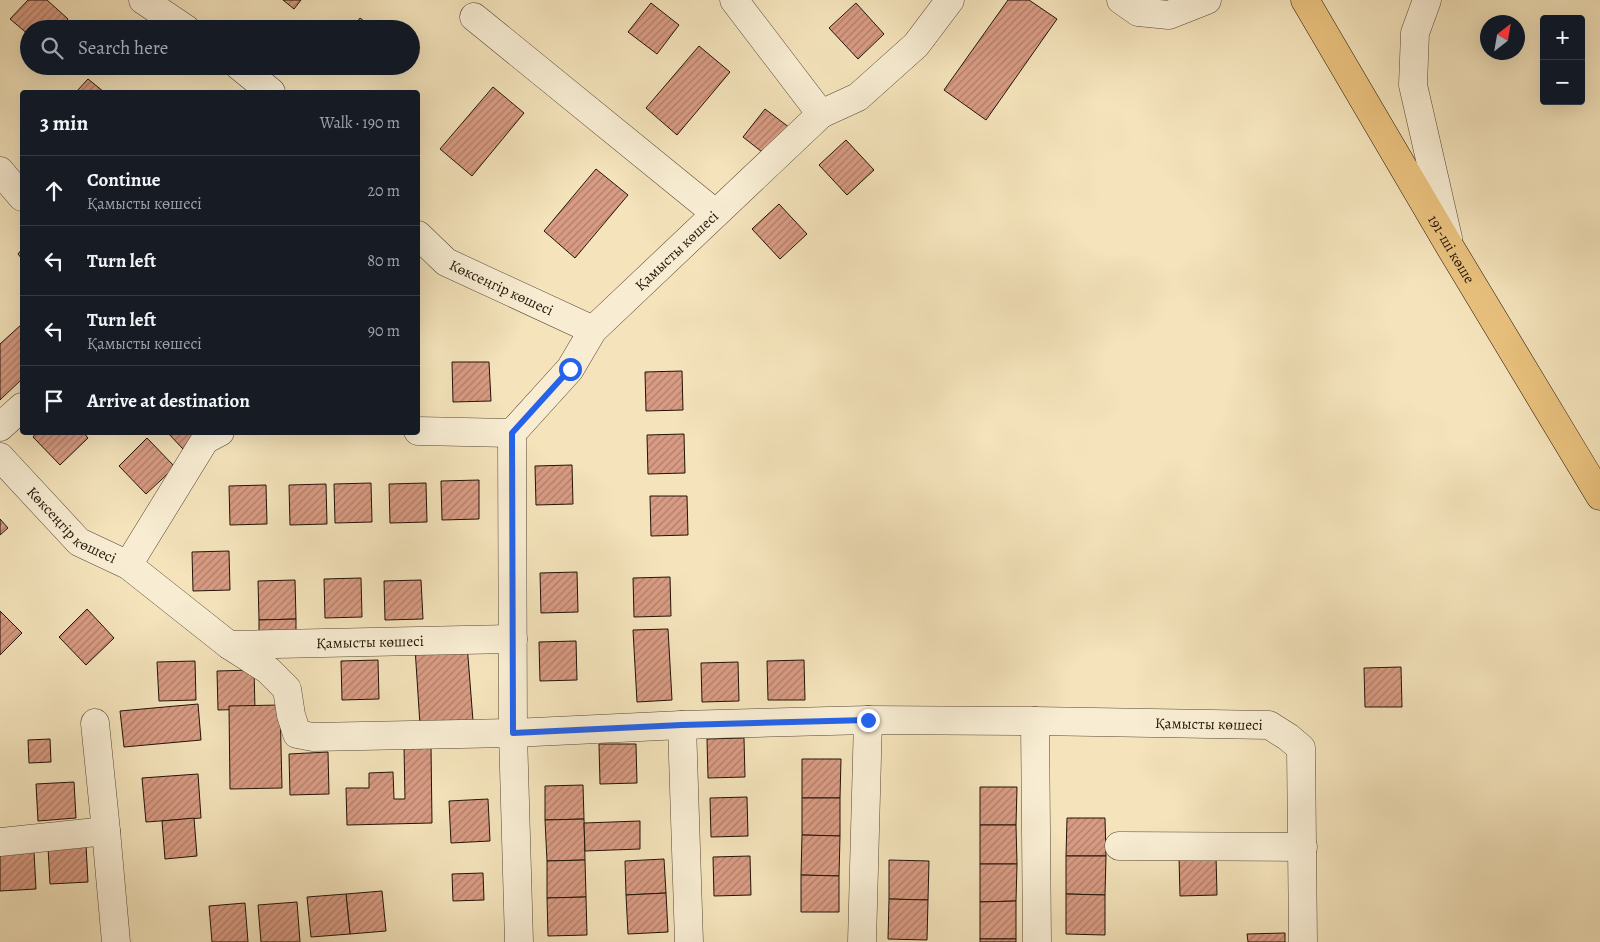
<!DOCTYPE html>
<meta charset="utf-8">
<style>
body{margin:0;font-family:Alegreya,serif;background:#20242c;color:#f1f3f6}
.controls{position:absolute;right:15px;top:15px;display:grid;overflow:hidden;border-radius:5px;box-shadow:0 5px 20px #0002}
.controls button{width:45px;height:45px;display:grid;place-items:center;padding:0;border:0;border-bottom:1px solid #363941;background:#171b24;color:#f1f3f6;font:25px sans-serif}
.compass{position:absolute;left:1480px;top:15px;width:45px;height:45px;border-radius:50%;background:#171b24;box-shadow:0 5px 20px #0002;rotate:31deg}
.stop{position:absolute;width:15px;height:15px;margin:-11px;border:4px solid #2563eb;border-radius:50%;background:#fff}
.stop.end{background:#2563eb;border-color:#fff;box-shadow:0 1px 5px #0008}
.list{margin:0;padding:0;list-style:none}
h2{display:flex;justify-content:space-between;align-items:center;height:65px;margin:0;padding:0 20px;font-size:21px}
h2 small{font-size:16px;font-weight:400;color:#9ea1a6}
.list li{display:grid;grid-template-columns:32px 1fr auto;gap:15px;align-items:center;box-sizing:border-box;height:70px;padding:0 20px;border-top:1px solid #363941}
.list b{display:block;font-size:19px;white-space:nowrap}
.list p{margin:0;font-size:16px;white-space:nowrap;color:#9ea1a6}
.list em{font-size:16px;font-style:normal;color:#9ea1a6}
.icon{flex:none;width:28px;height:28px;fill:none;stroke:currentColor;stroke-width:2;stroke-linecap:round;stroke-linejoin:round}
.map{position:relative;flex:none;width:1600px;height:942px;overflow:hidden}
.search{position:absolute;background:#171b24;box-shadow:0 5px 20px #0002;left:20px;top:20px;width:400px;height:55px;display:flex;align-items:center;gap:12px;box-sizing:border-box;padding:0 18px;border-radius:28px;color:#9ea1a6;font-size:19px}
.panel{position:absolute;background:#171b24;box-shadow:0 5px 20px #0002;left:20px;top:90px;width:400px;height:345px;border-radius:5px}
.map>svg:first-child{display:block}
.building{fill:url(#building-hatch);stroke:#221306}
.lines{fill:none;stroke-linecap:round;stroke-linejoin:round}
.minor-casing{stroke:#564733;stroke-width:29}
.major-casing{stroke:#221306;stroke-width:29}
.minor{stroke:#f8edd3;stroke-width:28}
.major{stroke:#eac27e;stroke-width:28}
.route{stroke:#2563eb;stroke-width:6}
.labels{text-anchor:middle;stroke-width:4;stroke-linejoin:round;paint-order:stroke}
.street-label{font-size:15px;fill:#221306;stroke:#f8edd3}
</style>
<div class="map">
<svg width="1600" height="942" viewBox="0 0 1600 942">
<defs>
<pattern id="building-hatch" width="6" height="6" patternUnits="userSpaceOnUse" patternTransform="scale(1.25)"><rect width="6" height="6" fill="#d89b83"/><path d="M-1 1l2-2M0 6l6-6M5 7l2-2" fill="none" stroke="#af7d69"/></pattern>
</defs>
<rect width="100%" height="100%" fill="#f4e3bb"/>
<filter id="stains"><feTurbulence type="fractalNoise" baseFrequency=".004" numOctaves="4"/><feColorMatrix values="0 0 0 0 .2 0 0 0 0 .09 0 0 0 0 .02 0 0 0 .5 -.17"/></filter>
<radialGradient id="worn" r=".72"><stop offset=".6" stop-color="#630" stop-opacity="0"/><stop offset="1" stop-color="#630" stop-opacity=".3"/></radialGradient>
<g class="building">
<path d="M 28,0 L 47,0 L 68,19 L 59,29 L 29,29 L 29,35 L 10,19 Z"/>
<path d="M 283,0 L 301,0 L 294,9 Z"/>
<path d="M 1008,0 L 1029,0 L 1057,19 L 986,120 L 944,90 Z"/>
<path d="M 651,3 L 679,25 L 657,54 L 628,32 Z"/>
<path d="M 856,3 L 884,34 L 858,59 L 829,28 Z"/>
<path d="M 360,18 L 374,29 L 352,29 Z"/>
<path d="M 699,46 L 730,72 L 677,135 L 646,108 Z"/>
<path d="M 88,79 L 104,92 L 76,92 Z"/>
<path d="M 493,87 L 524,113 L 472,176 L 440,149 Z"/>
<path d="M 765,109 L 794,131 L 771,159 L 743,137 Z"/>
<path d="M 846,140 L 874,170 L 847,195 L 819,165 Z"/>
<path d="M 596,169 L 628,195 L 575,258 L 544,231 Z"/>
<path d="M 779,204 L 807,234 L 780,259 L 752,229 Z"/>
<path d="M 22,249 L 22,259 L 18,254 Z"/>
<path d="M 22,324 L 22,379 L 0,400 L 0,344 Z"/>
<path d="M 452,362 L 489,362 L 491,401 L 453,402 Z"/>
<path d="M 682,371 L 683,410 L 646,411 L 645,372 Z"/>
<path d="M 37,432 L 83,432 L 88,438 L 60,465 L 33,437 Z"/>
<path d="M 167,432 L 200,432 L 183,449 Z"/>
<path d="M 684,434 L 685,473 L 648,474 L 647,435 Z"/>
<path d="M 147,438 L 175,467 L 146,494 L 119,466 Z"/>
<path d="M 572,465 L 573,504 L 536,505 L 535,466 Z"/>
<path d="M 479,480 L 479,519 L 442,520 L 441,481 Z"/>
<path d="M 371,483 L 372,522 L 335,523 L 334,484 Z"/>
<path d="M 426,483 L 427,522 L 390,523 L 389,484 Z"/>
<path d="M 326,484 L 327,524 L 290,525 L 289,485 Z"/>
<path d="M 266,485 L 267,524 L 230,525 L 229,486 Z"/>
<path d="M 650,496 L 687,496 L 688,535 L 651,536 Z"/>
<path d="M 0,519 L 8,528 L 0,535 Z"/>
<path d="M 229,551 L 230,590 L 193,591 L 192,552 Z"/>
<path d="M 577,572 L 578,612 L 541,613 L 540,573 Z"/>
<path d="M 670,577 L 671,616 L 634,617 L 633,578 Z"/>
<path d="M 361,578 L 362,617 L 325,618 L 324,579 Z"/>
<path d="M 295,580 L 296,619 L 259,620 L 258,581 Z"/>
<path d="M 421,580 L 423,619 L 385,620 L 384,581 Z"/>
<path d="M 87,609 L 114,638 L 86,665 L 59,637 Z"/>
<path d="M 0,611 L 22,633 L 0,655 Z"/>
<path d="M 296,619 L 296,638 L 259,639 L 259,620 Z"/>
<path d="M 668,629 L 672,700 L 637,702 L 633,630 Z"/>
<path d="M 576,641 L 577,680 L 540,681 L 539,642 Z"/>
<path d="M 467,644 L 473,721 L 420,725 L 415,648 Z"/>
<path d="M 378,660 L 379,699 L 342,700 L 341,661 Z"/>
<path d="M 804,660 L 805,700 L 768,700 L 767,661 Z"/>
<path d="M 195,661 L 196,700 L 159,701 L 157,662 Z"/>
<path d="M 738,662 L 739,701 L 702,702 L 701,663 Z"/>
<path d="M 1401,667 L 1402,707 L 1365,707 L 1364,668 Z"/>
<path d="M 254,670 L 255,709 L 218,710 L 217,671 Z"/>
<path d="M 198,704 L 201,740 L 124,747 L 120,711 Z"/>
<path d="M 280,705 L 282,788 L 230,789 L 229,706 Z"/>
<path d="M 744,738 L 745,777 L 708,778 L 707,739 Z"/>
<path d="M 50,739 L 51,762 L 29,763 L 28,740 Z"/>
<path d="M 599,744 L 636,744 L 637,783 L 600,784 Z"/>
<path d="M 431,746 L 432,823 L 347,825 L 346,788 L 369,788 L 369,773 L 393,772 L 394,799 L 405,799 L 404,747 Z"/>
<path d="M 328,752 L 329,794 L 290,795 L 289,754 Z"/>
<path d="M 802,759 L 841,759 L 840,798 L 802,798 Z"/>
<path d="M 198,774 L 201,818 L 146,822 L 142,778 Z"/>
<path d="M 74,782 L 76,818 L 38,821 L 36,784 Z"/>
<path d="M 583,785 L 584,819 L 545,820 L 545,786 Z"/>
<path d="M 980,787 L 1017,787 L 1016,825 L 980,825 Z"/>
<path d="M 747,797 L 748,836 L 711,837 L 710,798 Z"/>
<path d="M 802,798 L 840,798 L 840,836 L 802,835 Z"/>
<path d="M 488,799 L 490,841 L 451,843 L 449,801 Z"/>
<path d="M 194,818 L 197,856 L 165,859 L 162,821 Z"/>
<path d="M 1067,818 L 1105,818 L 1106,856 L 1066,856 Z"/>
<path d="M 584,819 L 585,860 L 547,861 L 545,820 Z"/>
<path d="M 640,821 L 640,849 L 585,851 L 584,823 Z"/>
<path d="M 980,825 L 1016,825 L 1017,864 L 980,864 Z"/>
<path d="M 802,835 L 840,836 L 839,876 L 801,875 Z"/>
<path d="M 86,845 L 88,882 L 50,884 L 48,847 Z"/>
<path d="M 34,852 L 36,889 L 0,891 L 0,854 Z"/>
<path d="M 750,856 L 751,895 L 714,896 L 713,857 Z"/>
<path d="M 1066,856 L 1106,856 L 1105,895 L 1066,894 Z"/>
<path d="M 1216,856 L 1217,895 L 1180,896 L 1179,857 Z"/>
<path d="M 664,859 L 666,893 L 626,895 L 625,861 Z"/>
<path d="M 585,860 L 586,897 L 547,898 L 547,861 Z"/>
<path d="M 889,860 L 929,861 L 928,900 L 889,899 Z"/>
<path d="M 980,864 L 1017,864 L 1016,901 L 980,902 Z"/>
<path d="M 483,873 L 484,900 L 453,901 L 452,874 Z"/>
<path d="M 801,875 L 839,876 L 839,912 L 801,912 Z"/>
<path d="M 382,891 L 386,931 L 350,934 L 346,894 Z"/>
<path d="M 666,893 L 668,932 L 628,934 L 626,895 Z"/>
<path d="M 346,894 L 350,934 L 311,937 L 307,897 Z"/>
<path d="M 1066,894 L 1105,895 L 1105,935 L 1066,934 Z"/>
<path d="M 586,897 L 587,935 L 548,936 L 547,898 Z"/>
<path d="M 889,899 L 928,900 L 927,940 L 888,939 Z"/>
<path d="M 1016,901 L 1016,939 L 980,939 L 980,902 Z"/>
<path d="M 297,902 L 300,942 L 261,942 L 258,905 Z"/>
<path d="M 245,903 L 248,942 L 212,942 L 209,906 Z"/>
<path d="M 1285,933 L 1285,942 L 1248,942 L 1247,934 Z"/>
<rect x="980" y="939" width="36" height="3"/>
</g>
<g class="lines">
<defs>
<g id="minor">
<path d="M 143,0 L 186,29"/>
<path d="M 1121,0 L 1138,12 L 1169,15 L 1207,0"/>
<path d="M 1427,0 L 1415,33 L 1413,85 L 1448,238"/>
<path d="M 474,17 L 715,213"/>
<path d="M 239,66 L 271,92"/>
<path d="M 821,114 L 858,97 L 916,45 L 950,0"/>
<path d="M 0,171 L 22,197"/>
<path id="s1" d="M 418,235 L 446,262 L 593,330"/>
<path d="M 0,427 L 22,407"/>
<path id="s2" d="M 418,431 L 512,433 L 570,369 L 593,330 L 821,114 L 734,0"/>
<path d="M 512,433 L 513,733 L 519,942"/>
<path id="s3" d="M 0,457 L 79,542 L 128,565 L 229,645 L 268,670 L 287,689 L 291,715 L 297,734 L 313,737 L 513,733 L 682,725 L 868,720 L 1035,721 L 1269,725 L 1288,737 L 1301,748 L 1303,942"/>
<path d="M 128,565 L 205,440 L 220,432"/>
<path id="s4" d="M 229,645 L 513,639"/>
<path d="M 1035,721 L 1037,942"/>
<path d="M 95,723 L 106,831"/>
<path d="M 682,725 L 689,942"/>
<path d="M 0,842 L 106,831 L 116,942"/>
<path d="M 1119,846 L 1303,847"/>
<path d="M 862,942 L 868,720"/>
</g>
<g id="major">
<path id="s5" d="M 1305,0 L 1450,247 L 1600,496"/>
</g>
</defs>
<use href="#minor" class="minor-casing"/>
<use href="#major" class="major-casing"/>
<use href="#minor" class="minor"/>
<use href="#major" class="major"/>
</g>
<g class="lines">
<path class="route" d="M 570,369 L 512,433 L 513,733 L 682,725 L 868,720"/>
</g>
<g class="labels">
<g class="street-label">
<text dy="5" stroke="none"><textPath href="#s5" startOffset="289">191-ші көше</textPath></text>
<text dy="5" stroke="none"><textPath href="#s2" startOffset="341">Қамысты көшесі</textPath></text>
<text dy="5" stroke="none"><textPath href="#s1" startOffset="100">Көксеңгір көшесі</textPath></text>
<text dy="5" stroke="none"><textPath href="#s3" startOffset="100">Көксеңгір көшесі</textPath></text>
<text dy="5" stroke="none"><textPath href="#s4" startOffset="141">Қамысты көшесі</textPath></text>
<text dy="5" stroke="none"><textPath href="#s3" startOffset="1331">Қамысты көшесі</textPath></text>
</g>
</g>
<rect width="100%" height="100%" filter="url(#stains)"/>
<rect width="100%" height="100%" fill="url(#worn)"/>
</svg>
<div class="controls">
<button>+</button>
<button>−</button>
</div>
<svg class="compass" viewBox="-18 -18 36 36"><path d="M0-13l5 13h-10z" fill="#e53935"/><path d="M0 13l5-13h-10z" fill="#9ea1a6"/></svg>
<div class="stop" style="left:570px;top:369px"></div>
<div class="stop end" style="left:868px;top:720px"></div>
<div class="search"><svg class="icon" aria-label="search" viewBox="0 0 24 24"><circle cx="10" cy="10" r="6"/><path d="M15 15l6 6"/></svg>Search here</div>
<section class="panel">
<h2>3 min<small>Walk · 190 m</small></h2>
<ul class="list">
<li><svg class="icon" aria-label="ahead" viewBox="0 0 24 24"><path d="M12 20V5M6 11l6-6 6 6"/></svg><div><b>Continue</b><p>Қамысты көшесі</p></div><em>20 m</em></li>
<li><svg class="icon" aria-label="left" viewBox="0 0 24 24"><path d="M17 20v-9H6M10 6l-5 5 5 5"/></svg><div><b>Turn left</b></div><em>80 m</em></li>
<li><svg class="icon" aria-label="left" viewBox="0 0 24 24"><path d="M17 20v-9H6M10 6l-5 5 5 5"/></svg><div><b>Turn left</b><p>Қамысты көшесі</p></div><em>90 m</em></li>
<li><svg class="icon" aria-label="arrive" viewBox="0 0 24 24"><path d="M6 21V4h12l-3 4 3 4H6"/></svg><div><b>Arrive at destination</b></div></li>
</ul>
</section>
</div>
